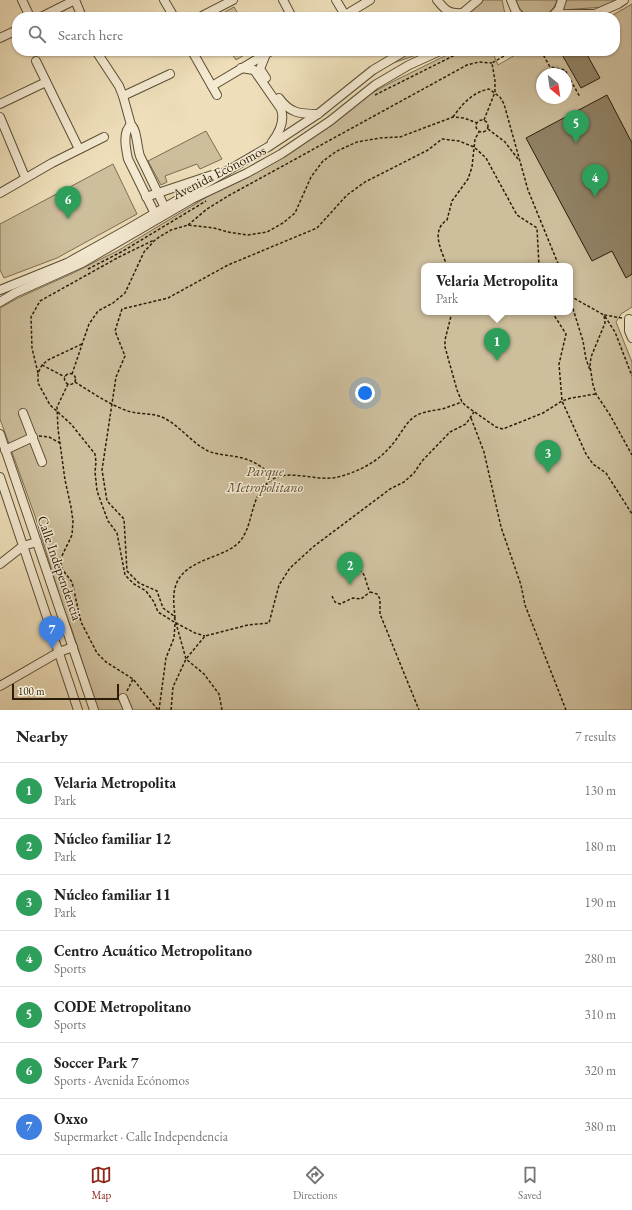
<!DOCTYPE html>
<meta charset="utf-8">
<style>
body{margin:0;font-family:"EB Garamond",serif;background:#f6f6f6;color:#222}
.compass{position:absolute;left:536px;top:68px;width:36px;height:36px;border-radius:50%;background:#fff;box-shadow:0 1px 3px #0004;rotate:151deg}
.scale{position:absolute;left:12px;bottom:10px;width:107px;box-sizing:border-box;padding-left:4px;border:2px solid #2b1d09;border-top:0;font-size:11px;line-height:14px;white-space:nowrap;color:#2b1d09;-webkit-text-stroke:3px #f4ead2;paint-order:stroke}
.you{position:absolute;left:365px;top:393px;width:14px;height:14px;margin:-10px;border:3px solid #fff;border-radius:50%;background:#1a73e8;box-shadow:0 0 0 6px #1a73e833}
.badge{display:grid;place-items:center;width:26px;height:26px;border-radius:50%;background:#8f2418;color:#fff;font-size:13px;font-weight:700}
.pin{position:absolute;translate:-50% -33px;filter:drop-shadow(0 1px 2px #0008)}
.pin::after{content:'';position:absolute;top:21px;width:14px;height:12px;background:inherit;clip-path:polygon(0 0,100% 0,50% 100%)}
.popup{position:absolute;left:421px;top:263px;width:152px;height:52px;box-sizing:border-box;display:grid;place-content:center;border-radius:8px;background:#fff;filter:drop-shadow(0 1px 3px #0005);font-size:13px;white-space:nowrap;color:#767676}
.popup b{font-size:15px;color:#222}
.popup::after{content:'';position:absolute;left:50%;top:100%;margin-left:-8px;border:8px solid transparent;border-top-color:#fff}
.list{margin:0;padding:0;list-style:none}
h2{display:flex;justify-content:space-between;align-items:center;height:52px;margin:0;padding:0 16px;font-size:17px}
h2 small{font-size:13px;font-weight:400;color:#767676}
.list li{display:grid;grid-template-columns:26px 1fr auto;gap:12px;align-items:center;box-sizing:border-box;height:56px;padding:0 16px;border-top:1px solid #e0e0e0}
.list b{display:block;font-size:15px;white-space:nowrap}
.list p{margin:0;font-size:13px;white-space:nowrap;color:#767676}
.list em{font-size:13px;font-style:normal;color:#767676}
.icon{flex:none;width:22px;height:22px;fill:none;stroke:currentColor;stroke-width:2;stroke-linecap:round;stroke-linejoin:round}
.map{position:relative;flex:none;width:632px;height:710px;overflow:hidden}
.search{position:absolute;background:#fff;box-shadow:0 1px 3px #0004;left:12px;right:12px;top:12px;height:44px;display:flex;align-items:center;gap:10px;box-sizing:border-box;padding:0 14px;border-radius:16px;color:#767676;font-size:15px}
.sheet{height:444px;background:#fff}
nav{display:flex;justify-content:space-around;align-items:center;box-sizing:border-box;height:56px;border-top:1px solid #e0e0e0;background:#fff;font-size:11px;color:#767676}
nav a{display:grid;justify-items:center;gap:2px}
nav .on{color:#8f2418}
.map>svg:first-child{display:block}
.green{fill:#cdbe9c;stroke:#7c6e52;fill-rule:evenodd}
.building{fill:#908265;stroke:#2b1d09}
.lines{fill:none;stroke-linecap:round;stroke-linejoin:round}
.minor-casing{stroke:#5c4e35;stroke-width:10}
.path{stroke:#2b1d09;stroke-width:1.5;stroke-dasharray:3 2;stroke-linecap:butt}
.minor{stroke:#f4ead2;stroke-width:8}
.labels{text-anchor:middle;stroke-width:3;stroke-linejoin:round;paint-order:stroke}
.street-label{font-size:14px;fill:#2b1d09;stroke:#f4ead2}
.park-label{font-size:14px;font-style:italic;fill:#5c4d35;stroke:#f4ead2}
</style>
<div class="map">
<svg width="632" height="710" viewBox="0 0 632 710">
<rect width="100%" height="100%" fill="#eedfba"/>
<filter id="stains"><feTurbulence type="fractalNoise" baseFrequency=".005" numOctaves="4"/><feColorMatrix values="0 0 0 0 .2 0 0 0 0 .09 0 0 0 0 .02 0 0 0 .5 -.17"/></filter>
<radialGradient id="worn" r=".72"><stop offset=".6" stop-color="#630" stop-opacity="0"/><stop offset="1" stop-color="#630" stop-opacity=".3"/></radialGradient>
<g class="green">
<path d="M 484,0 L 502,0 L 505,14 L 508,17 L 460,17 Z"/>
<path d="M 516,0 L 557,0 C 551,22 521,22 516,0 Z"/>
<path d="M 566,0 L 616,0 L 605,7 L 561,10 Z"/>
<path d="M 632,4 L 632,307 L 621,314 L 616,322 L 632,362 L 632,710 L 98,710 L 71,627 L 63,607 L 35,516 L 0,419 L 0,308 L 18,298 L 71,274 L 119,250 L 210,195 L 372,93 L 392,82 L 455,51 L 492,51 L 498,65 L 522,51 L 615,51 L 615,17 L 604,17 L 613,15 ZM 542,74 L 566,74 L 566,98 L 542,98 ZM 424,266 L 570,266 L 570,312 L 424,312 Z"/>
<path d="M 234,7 L 240,17 L 216,17 Z"/>
<path d="M 230,51 L 251,51 L 236,60 Z"/>
<path d="M 408,51 L 428,51 L 390,64 Z"/>
<path d="M 206,131 L 222,159 L 200,169 L 197,164 L 165,176 L 167,182 L 161,185 L 148,161 Z"/>
<path d="M 113,164 L 137,214 L 57,258 L 4,278 L 0,270 L 0,224 Z"/>
</g>
<g class="building">
<path d="M 560,51 L 585,51 L 600,78 L 581,88 Z"/>
<path d="M 607,95 L 632,143 L 632,274 L 626,278 L 612,251 L 592,261 L 526,138 Z"/>
</g>
<g class="lines">
<defs>
<g id="minor">
<path d="M 22,0 L 30,17"/>
<path d="M 75,0 L 82,17"/>
<path d="M 164,0 L 174,17"/>
<path d="M 283,0 L 292,17"/>
<path d="M 336,0 L 345,15"/>
<path d="M 437,0 C 446,11 449,14 463,13"/>
<path d="M 511,0 L 516,12 L 521,17"/>
<path d="M 555,14 L 595,14 L 618,4 L 624,0"/>
<path d="M 459,16 L 478,0"/>
<path d="M 553,16 L 559,9 L 562,0"/>
<path d="M 41,17 L 75,0"/>
<path d="M 200,17 L 233,0"/>
<path d="M 342,17 L 370,0"/>
<path d="M 0,38 L 17,30"/>
<path d="M 96,51 L 119,86 L 123,96 L 131,125"/>
<path d="M 192,51 L 217,95"/>
<path d="M 266,54 L 260,69 L 266,78"/>
<path d="M 36,61 L 79,149"/>
<path d="M 241,68 L 254,70 L 281,109 C 285,121 279,133 272,142"/>
<path d="M 212,86 L 271,51"/>
<path d="M 123,96 L 170,74"/>
<path d="M 279,98 C 290,113 299,114 318,114"/>
<path d="M 0,104 L 46,82"/>
<path d="M 0,117 L 25,177"/>
<path d="M 131,125 C 122,132 126,149 128,159 L 157,218"/>
<path d="M 131,125 C 137,129 137,148 140,156 L 167,212"/>
<path d="M 0,193 L 52,163 L 104,137"/>
<path d="M 146,197 L 212,175"/>
<path d="M 0,290 L 67,263 L 126,230 L 268,147 L 318,114 L 373,70 L 405,51"/>
<path d="M 0,302 L 15,293 L 82,263 L 192,199 L 247,173 L 281,154 L 330,121 L 375,85 L 409,65 L 440,51"/>
<path d="M 629,319 L 629,331 L 632,338"/>
<path d="M 23,413 L 42,462"/>
<path d="M 0,434 L 94,710"/>
<path d="M 5,450 L 33,437"/>
<path d="M 0,477 L 78,710"/>
<path d="M 0,564 L 23,546 L 37,542"/>
<path d="M 0,686 L 59,652 L 73,647"/>
<path d="M 123,698 L 128,710"/>
</g>
</defs>
<use href="#minor" class="minor-casing"/>
<g class="path">
<path d="M 541,51 L 550,67 L 565,70 L 580,97"/>
<path d="M 375,95 L 463,51"/>
<path d="M 453,117 C 462,104 473,92 489,89 L 500,97 L 504,104 L 528,190 L 559,266"/>
<circle cx="482" cy="126" r="6"/>
<path d="M 484,120 L 495,92 L 495,81 L 492,63 L 513,51"/>
<path d="M 488,129 L 505,142 L 518,159"/>
<path d="M 188,225 L 207,209 L 228,196 L 467,65 L 479,62 L 492,63"/>
<path d="M 447,266 C 442,251 430,231 447,220 L 452,201 L 468,179 L 472,167 L 475,139 L 479,132"/>
<path d="M 88,269 L 123,251 L 206,201"/>
<path d="M 570,296 L 604,315 L 605,323 L 591,357 L 590,366 L 593,385 L 596,394 L 610,415 L 632,455"/>
<path d="M 570,299 L 583,341 L 586,359 L 590,370"/>
<path d="M 452,312 L 445,340 L 445,347 L 457,390 L 462,402 L 466,406 L 496,427 L 503,429 L 543,413 L 562,401 L 571,398 L 596,394"/>
<path d="M 552,312 L 566,334 L 559,364 L 562,401 L 586,454 L 593,464 L 606,473 L 632,514"/>
<path d="M 622,318 L 604,315 L 615,332 L 632,376"/>
<path d="M 82,344 L 48,360 L 42,365 L 38,373 L 38,383 L 50,405 L 71,424 L 95,454 L 96,462 L 95,472 L 97,491 L 108,521 L 117,533 L 125,575 L 134,584 L 146,591 L 154,602 L 158,612 L 176,623 L 195,633 L 205,636"/>
<path d="M 42,365 L 65,377"/>
<path d="M 38,373 L 32,348 L 31,317 L 40,301 L 119,257 L 154,240"/>
<circle cx="70" cy="379" r="5.5"/>
<path d="M 72,374 L 89,324 L 98,311 L 113,303 L 125,293 L 144,252 L 156,239 L 171,230 L 188,225 L 214,228 L 228,232 L 248,235 L 267,232 L 283,223 L 295,213 L 311,177 L 323,161 L 337,151 L 357,142 L 380,138 L 400,137 L 453,117 L 464,118 L 477,123"/>
<path d="M 75,382 C 91,392 107,403 125,410 C 137,415 152,412 164,418 C 180,426 192,443 208,451 C 218,455 228,455 238,457 C 253,460 264,467 274,479"/>
<path d="M 68,384 L 57,407 L 58,429 L 65,480 L 71,507 L 73,521 L 72,535 L 60,560 L 62,569 L 72,582 L 81,622 L 97,653 L 106,662 L 133,679 L 158,710"/>
<path d="M 471,418 L 484,452 L 501,527 L 521,585 L 525,605 L 566,710"/>
<path d="M 39,436 L 49,437 L 60,443"/>
<path d="M 350,566 C 368,571 363,577 370,592"/>
<path d="M 370,592 L 377,594 L 380,599 L 380,614 L 419,710"/>
<path d="M 332,596 L 335,602 L 340,604 L 353,598 L 361,599 L 370,592"/>
<path d="M 175,618 C 174,604 171,590 180,577 C 195,557 228,557 241,540 C 255,521 249,494 273,479 C 290,469 318,482 338,477 C 361,471 381,460 395,441 C 402,432 405,424 414,417 C 423,411 432,411 442,409 C 449,407 456,404 462,402"/>
<path d="M 127,691 L 133,679"/>
<path d="M 159,710 L 166,658 L 174,638 L 175,624"/>
<path d="M 171,710 L 173,687 L 186,659 L 205,636 L 248,625 L 269,623 L 279,585 L 290,568 L 313,547 L 390,489 L 404,482 L 414,473 L 422,461 L 450,432 L 466,424 L 474,412"/>
<path d="M 222,710 L 219,694 L 204,674 L 186,659 L 174,616 L 163,608 L 157,591 L 139,583 L 127,571 L 124,519 L 107,501 L 102,470 L 116,377 L 125,356 L 115,331 L 122,309 L 168,298 L 228,265 L 317,228 L 347,195 L 365,182 L 428,150 L 442,139 L 459,141 L 474,147 L 486,158 L 517,215 L 537,228 L 539,266"/>
</g>
<use href="#minor" class="minor"/>
</g>
<g class="labels">
<g class="street-label">
<text transform="translate(219 172) rotate(-27)" y="5">Avenida Ecónomos</text>
<text transform="translate(60 568) rotate(71)" y="5">Calle Independencia</text>
</g>
<g class="park-label">
<text x="265" y="476">Parque<tspan x="265" dy="16">Metropolitano</tspan></text>
</g>
</g>
<rect width="100%" height="100%" filter="url(#stains)"/>
<rect width="100%" height="100%" fill="url(#worn)"/>
</svg>
<svg class="compass" viewBox="-18 -18 36 36"><path d="M0-13l5 13h-10z" fill="#e53935"/><path d="M0 13l5-13h-10z" fill="#767676"/></svg>
<div class="scale">100 m</div>
<div class="you"></div>
<div class="pin badge" style="left:497px;top:361px;background:#2e9e5b">1</div>
<div class="popup"><b>Velaria Metropolita</b>Park</div>
<div class="pin badge" style="left:350px;top:585px;background:#2e9e5b">2</div>
<div class="pin badge" style="left:548px;top:473px;background:#2e9e5b">3</div>
<div class="pin badge" style="left:595px;top:197px;background:#2e9e5b">4</div>
<div class="pin badge" style="left:576px;top:143px;background:#2e9e5b">5</div>
<div class="pin badge" style="left:68px;top:219px;background:#2e9e5b">6</div>
<div class="pin badge" style="left:52px;top:649px;background:#3f7fe0">7</div>
<div class="search"><svg class="icon" aria-label="search" viewBox="0 0 24 24"><circle cx="10" cy="10" r="6"/><path d="M15 15l6 6"/></svg>Search here</div>
</div>
<section class="sheet">
<h2>Nearby<small>7 results</small></h2>
<ul class="list">
<li><span class="badge" style="background:#2e9e5b">1</span><div><b>Velaria Metropolita</b><p>Park</p></div><em>130 m</em></li>
<li><span class="badge" style="background:#2e9e5b">2</span><div><b>Núcleo familiar 12</b><p>Park</p></div><em>180 m</em></li>
<li><span class="badge" style="background:#2e9e5b">3</span><div><b>Núcleo familiar 11</b><p>Park</p></div><em>190 m</em></li>
<li><span class="badge" style="background:#2e9e5b">4</span><div><b>Centro Acuático Metropolitano</b><p>Sports</p></div><em>280 m</em></li>
<li><span class="badge" style="background:#2e9e5b">5</span><div><b>CODE Metropolitano</b><p>Sports</p></div><em>310 m</em></li>
<li><span class="badge" style="background:#2e9e5b">6</span><div><b>Soccer Park 7</b><p>Sports · Avenida Ecónomos</p></div><em>320 m</em></li>
<li><span class="badge" style="background:#3f7fe0">7</span><div><b>Oxxo</b><p>Supermarket · Calle Independencia</p></div><em>380 m</em></li>
</ul>
</section>
<nav>
<a class="on"><svg class="icon" aria-label="map" viewBox="0 0 24 24"><path d="M3 6l6-2 6 2 6-2v14l-6 2-6-2-6 2zM9 4v14M15 6v14"/></svg>Map</a>
<a><svg class="icon" aria-label="directions" viewBox="0 0 24 24"><path d="M12 3l9 9-9 9-9-9zM9 14v-3h6M13 9l2 2-2 2"/></svg>Directions</a>
<a><svg class="icon" aria-label="saved" viewBox="0 0 24 24"><path d="M7 4h10v16l-5-4-5 4z"/></svg>Saved</a>
</nav>
